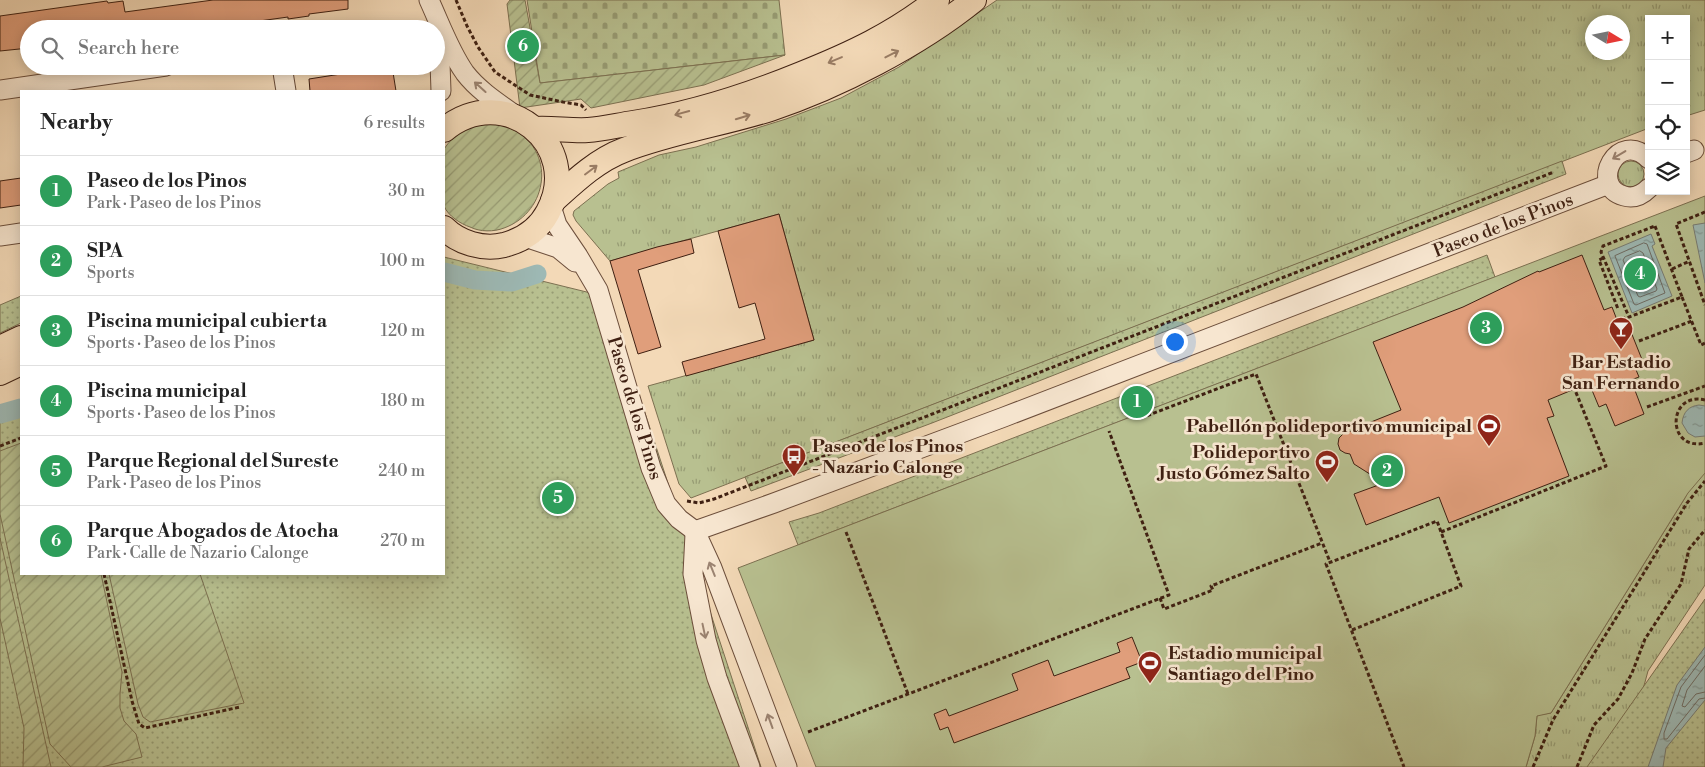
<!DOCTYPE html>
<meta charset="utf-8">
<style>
body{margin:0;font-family:"Libre Bodoni",serif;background:#f2f2f2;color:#222}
.controls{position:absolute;right:15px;top:15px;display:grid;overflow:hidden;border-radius:0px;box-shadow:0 2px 12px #0003}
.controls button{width:45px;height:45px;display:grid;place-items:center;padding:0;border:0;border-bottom:1px solid #e0e0e0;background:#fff;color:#222;font:25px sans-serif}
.compass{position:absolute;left:1585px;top:15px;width:45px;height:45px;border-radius:50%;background:#fff;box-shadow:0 2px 12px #0003;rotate:100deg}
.you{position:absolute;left:1174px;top:341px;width:18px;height:18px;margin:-12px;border:4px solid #fff;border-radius:50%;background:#1a73e8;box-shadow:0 0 0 8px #1a73e833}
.badge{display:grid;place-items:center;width:32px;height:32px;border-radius:50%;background:#2563eb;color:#fff;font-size:16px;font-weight:700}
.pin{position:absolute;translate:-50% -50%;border:2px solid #fff;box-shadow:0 1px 5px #0006}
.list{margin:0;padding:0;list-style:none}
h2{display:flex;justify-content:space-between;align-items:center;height:65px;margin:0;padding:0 20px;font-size:21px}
h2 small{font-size:16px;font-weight:400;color:#767676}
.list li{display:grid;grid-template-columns:32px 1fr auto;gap:15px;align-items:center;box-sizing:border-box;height:70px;padding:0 20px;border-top:1px solid #e0e0e0}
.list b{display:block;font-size:19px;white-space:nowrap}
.list p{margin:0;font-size:16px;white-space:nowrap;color:#767676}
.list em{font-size:16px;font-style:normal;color:#767676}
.icon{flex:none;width:28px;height:28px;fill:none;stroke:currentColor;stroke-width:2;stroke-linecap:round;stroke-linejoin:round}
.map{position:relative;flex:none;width:1705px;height:767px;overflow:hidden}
.search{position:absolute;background:#fff;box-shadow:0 2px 12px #0003;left:20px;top:20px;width:425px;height:55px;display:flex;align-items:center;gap:12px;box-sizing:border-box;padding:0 18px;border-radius:28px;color:#767676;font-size:19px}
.panel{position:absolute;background:#fff;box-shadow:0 2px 12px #0003;left:20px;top:90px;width:425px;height:485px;border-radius:0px}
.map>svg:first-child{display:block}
.grass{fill:url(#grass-tufts);stroke:#7c7051;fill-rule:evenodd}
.cemetery{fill:url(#cemetery-stones);stroke:#7c7051}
.park{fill:url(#park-dots);stroke:#7c7051}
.garden{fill:url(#garden-furrows);stroke:#7c7051}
.pitch{fill:#b8c090;stroke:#7c7051}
.water{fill:url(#water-ripples);stroke:#777c74}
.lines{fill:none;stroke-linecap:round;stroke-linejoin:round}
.shore{stroke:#6e6c64;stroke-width:1}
.canal{stroke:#9db9b5;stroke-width:19}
.building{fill:#e09e7b;stroke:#3f2012}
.minor-casing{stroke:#6c4e3b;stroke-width:21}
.major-casing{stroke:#3f2012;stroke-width:26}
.path{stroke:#3f2012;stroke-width:3;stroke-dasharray:4 2.5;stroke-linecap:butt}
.minor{stroke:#f7e6d0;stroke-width:19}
.major{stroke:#f3d9b7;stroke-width:24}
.oneway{stroke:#997c64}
.oneway2{stroke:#9b8371}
.labels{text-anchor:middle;stroke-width:5;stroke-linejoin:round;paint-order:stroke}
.street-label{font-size:18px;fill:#3f2012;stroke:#f7e6d0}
.poi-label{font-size:18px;font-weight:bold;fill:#3f2012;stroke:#f7e6d0;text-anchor:end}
</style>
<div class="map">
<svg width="1705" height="767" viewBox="0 0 1705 767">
<defs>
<pattern id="grass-tufts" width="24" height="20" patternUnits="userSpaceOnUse" patternTransform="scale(1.25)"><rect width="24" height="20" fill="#b8c090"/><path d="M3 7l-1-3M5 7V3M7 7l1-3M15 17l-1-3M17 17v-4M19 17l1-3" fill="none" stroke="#979c74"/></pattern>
<pattern id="cemetery-stones" width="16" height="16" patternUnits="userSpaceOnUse" patternTransform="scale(1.25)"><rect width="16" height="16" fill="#b8c090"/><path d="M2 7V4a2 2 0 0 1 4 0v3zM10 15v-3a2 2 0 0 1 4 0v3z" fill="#979c74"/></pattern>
<pattern id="park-dots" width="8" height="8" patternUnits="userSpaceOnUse" patternTransform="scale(1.25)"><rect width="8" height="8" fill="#b8c090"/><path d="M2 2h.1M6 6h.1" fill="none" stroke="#979c74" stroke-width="1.8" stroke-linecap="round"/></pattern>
<pattern id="garden-furrows" width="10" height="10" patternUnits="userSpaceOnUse" patternTransform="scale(1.25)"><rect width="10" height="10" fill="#b8c090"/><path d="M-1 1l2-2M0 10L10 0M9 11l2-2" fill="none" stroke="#979c74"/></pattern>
<pattern id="water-ripples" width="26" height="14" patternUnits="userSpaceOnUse" patternTransform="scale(1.25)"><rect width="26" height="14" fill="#9db9b5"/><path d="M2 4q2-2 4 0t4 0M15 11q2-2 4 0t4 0" fill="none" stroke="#819692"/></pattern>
</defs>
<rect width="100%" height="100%" fill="#f3d9b7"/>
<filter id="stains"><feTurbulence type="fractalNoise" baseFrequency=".004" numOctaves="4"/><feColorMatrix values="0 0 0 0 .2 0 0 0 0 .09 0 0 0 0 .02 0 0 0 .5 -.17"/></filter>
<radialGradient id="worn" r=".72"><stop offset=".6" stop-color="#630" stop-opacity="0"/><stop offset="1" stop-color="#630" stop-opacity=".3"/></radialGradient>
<g class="grass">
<path d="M 997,0 L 1705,0 L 1705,110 L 1686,116 L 1686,19 L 1649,19 L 1649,128 L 691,498 L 679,484 L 648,386 L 814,340 L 779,214 L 610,261 L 576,221 L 573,215 L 574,211 L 608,184 L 619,178 L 618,172 L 659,155 L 696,147 L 786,119 L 841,98 L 899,67 ZM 1592,22 L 1622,22 L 1622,52 L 1592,52 Z"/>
<circle cx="1631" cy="174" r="13"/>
<path d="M 1705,451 L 1705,585 L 1648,671 L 1622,767 L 1526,767 L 1535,736 L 1537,715 L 1551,713 L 1685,498 Z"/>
</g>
<path class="cemetery" d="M 527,0 L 779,0 L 785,55 L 540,83 Z"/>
<g class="park">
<path d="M 1562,161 L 1566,174 L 932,423 L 751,491 L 745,477 Z"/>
<path d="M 1487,255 L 1495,277 L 798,545 L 789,522 L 819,513 Z"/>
<path d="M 444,257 L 607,297 L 761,767 L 0,767 L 0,422 L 21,410 L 21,574 L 444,574 Z"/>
<path d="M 21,296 L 21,323 L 0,333 L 0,305 Z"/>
<path d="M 1705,599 L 1705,767 L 1587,767 Z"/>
</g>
<g class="garden">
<path d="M 510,0 L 525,0 L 540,83 L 785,55 L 704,85 L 591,108 L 581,99 L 520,108 L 507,4 Z"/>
<path d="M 484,124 C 493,124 502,124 510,128 C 557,149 549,212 504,228 C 494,232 480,232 470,227 C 461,224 448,216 444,206 C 441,199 444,159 444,149 C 454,134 467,127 484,124 Z"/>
<path d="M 21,443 L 21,574 L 101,574 L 122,672 L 120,694 L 120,708 L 124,721 L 136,734 L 142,757 L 102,767 L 71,767 L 50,744 L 0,514 L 0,451 Z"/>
<path d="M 0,538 L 51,767 L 23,767 L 24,728 L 0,618 Z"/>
<path d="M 109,574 L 200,574 L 244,703 L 150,722 L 143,717 L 138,704 Z"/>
</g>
<path class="pitch" d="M 1705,196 L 1705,473 L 1688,493 L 1551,713 L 1537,716 L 1535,736 L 1526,767 L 816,767 L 738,568 Z"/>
<g class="water">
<path d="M 1705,223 L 1705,283 L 1693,225 Z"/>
<path d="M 1651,234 L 1655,244 L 1652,246 L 1672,296 L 1632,313 L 1608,252 Z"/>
<path d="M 1699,405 L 1705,406 L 1705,436 L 1695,437 L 1688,433 L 1682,423 C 1683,412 1689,406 1699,405 Z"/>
<path d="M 1705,647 L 1705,700 L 1666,748 L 1663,767 L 1648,767 L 1677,685 Z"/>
</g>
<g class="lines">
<g class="shore">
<path d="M 1644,243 L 1647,244 L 1665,293 L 1636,305 L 1634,304 L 1615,256 Z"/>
<path d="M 1640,251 L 1643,253 L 1657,289 L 1656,291 L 1640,297 L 1638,296 L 1623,260 L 1625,257 Z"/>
<path d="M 1637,261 L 1647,284 L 1645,287 L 1642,286 L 1633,265 L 1634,262 Z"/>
<path d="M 1705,655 L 1681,687 L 1664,733 L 1664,739 L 1667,739 L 1699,699 L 1705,698"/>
<path d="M 1705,666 L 1687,690 L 1682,706 L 1685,707 L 1696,694 L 1705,692"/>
</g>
<g class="canal">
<path d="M 444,272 L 475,280 L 512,282 L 537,274"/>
<path d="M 0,414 L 21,408"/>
</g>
</g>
<g class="building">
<path d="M 213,0 L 348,0 L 348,9 L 309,14 L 309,16 L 288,19 L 288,17 L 245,23 L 245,26 L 224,29 L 223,26 L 204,29 L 29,29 L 29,48 L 0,51 L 0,16 L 107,1 L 108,3 L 123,1 L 125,12 Z"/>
<path d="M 392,66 L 396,91 L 310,91 L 309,79 Z"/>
<path d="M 21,178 L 21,205 L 0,208 L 0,181 Z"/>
<path d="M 779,214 L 814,340 L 686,376 L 682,362 L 765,339 L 755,303 L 739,308 L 718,231 Z"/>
<path d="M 691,239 L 694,253 L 638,270 L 661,347 L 638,354 L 610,261 L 657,247 Z"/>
<path d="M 1582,255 L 1604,310 L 1612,307 L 1617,320 L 1625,317 L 1643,362 L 1634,365 L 1639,377 L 1631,380 L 1644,414 L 1615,426 L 1606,404 L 1599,407 L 1589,383 L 1548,400 L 1554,416 L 1547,418 L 1569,476 L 1449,523 L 1439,497 L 1366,525 L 1354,494 L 1384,483 L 1354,464 L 1350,454 L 1345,453 L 1340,450 L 1338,444 L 1339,438 L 1344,433 L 1362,428 L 1366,424 L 1401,410 L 1373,342 L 1463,307 L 1538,271 L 1539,272 Z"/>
<path d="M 1132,637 L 1142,662 L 1126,668 L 1130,678 L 954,743 L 948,727 L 940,730 L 934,714 L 946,709 L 949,716 L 1018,690 L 1012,674 L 1048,660 L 1054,676 L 1120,652 L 1117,643 Z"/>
</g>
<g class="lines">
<defs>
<g id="minor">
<path d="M 429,0 C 440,24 450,52 465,73 C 478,90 498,103 515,115"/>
<path d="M 436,52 L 440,63 L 441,91"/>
<path d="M 282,66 L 286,91"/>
<path d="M 0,90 L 166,66"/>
<path d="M 1686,153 L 1694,150"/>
<path d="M 1649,159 C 1618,128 1588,186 1624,196 C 1634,199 1642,195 1649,188"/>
<path d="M 551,206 L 557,225 L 578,256 L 598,290 L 651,468 L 666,504 L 679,519 L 695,531 L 712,568 L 787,767"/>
<path d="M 0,236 L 21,233"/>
<path d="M 525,237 L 558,248 L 575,262"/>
<path d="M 695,531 L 774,503 L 1004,417 L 1609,184"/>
<path d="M 695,534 L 693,574 L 706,640 L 717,678 L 750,767"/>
</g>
<g id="major">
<path d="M 535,129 C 553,128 571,131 588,130 C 603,129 619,125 633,123 C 691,114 747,96 801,74 C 851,54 894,34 937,0"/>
<path d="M 444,130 C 504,80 584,145 548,212 C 539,229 523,240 504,245 C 483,250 459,243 444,228"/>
<path d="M 553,201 C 574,182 597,160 624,150 C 670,132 723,124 770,109 C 837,87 920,44 974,0"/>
<path d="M 0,348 L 21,338"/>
<path d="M 0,373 L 21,363"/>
</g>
</defs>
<use href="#minor" class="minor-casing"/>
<use href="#major" class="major-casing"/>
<g class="path">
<path d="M 456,0 L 467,26 L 478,47 L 495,72 L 530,95 L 563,102 L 581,105 L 586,110"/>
<path d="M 1705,212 L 1676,224 L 1705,305"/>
<path d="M 1655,226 L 1682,297 L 1629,317 L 1601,252 L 1603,246 Z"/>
<path d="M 1603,258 L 1599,260 L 1618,309"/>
<path d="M 1672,269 L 1690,261"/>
<path d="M 1682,297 L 1701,345 L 1705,343"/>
<path d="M 1639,341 L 1692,321"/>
<path d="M 1705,400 C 1667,391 1666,452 1705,443"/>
<path d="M 1647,407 L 1705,386"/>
<path d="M 1141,418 L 1256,374 L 1330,562"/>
<path d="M 0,446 L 21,438"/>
<path d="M 687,501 L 699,503 L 714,499 L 1554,172"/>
<path d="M 846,532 L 908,694"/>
<path d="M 1441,532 L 1606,466 L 1575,390"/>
<path d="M 104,574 L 132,701 L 139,724 L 145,728 L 240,707"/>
<path d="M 1160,598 L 1164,609 L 1213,590 L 1211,586 L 1322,543"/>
<path d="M 1352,630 L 1461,586 L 1437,521 L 1326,564 L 1404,767"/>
<path d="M 808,732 L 1169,595 L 1109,431"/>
<path d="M 1533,767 L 1553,720 L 1687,503 L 1705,481"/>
<path d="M 1577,767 L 1594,725 L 1618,699 L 1632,673 L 1645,639 L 1681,584 L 1689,549 L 1705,530"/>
</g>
<use href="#minor" class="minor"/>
<use href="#major" class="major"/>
</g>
<defs><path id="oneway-shaft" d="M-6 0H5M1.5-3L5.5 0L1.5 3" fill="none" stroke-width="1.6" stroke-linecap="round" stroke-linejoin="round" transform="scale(1.25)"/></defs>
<g class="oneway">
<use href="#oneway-shaft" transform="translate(892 54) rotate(-27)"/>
<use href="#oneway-shaft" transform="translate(835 60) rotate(157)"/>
<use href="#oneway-shaft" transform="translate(682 113) rotate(165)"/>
<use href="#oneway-shaft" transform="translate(743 117) rotate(-17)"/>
<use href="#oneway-shaft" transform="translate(591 170) rotate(-37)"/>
</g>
<g class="oneway2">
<use href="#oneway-shaft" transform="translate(480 87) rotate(-138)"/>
<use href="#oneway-shaft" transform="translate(1619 155) rotate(149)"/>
<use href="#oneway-shaft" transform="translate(712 569) rotate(-112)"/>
<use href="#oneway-shaft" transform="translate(704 631) rotate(78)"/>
<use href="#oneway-shaft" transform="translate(770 721) rotate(-110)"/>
</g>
<defs>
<symbol id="bar-pin" viewBox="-11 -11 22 30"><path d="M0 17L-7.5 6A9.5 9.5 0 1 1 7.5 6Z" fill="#8f2418" stroke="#f7e6d0"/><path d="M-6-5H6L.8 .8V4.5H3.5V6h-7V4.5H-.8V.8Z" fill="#fff"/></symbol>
<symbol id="stadium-pin" viewBox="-11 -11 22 30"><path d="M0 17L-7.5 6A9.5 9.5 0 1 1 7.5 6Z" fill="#8f2418" stroke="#f7e6d0"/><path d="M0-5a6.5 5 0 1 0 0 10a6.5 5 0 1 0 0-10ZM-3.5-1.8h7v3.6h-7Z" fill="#fff"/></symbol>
<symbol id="bus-pin" viewBox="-11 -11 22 30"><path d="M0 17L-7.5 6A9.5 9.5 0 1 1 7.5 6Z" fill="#8f2418" stroke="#f7e6d0"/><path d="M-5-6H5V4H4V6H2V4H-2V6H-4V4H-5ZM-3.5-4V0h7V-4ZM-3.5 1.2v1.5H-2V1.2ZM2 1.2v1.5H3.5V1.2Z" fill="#fff"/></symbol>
</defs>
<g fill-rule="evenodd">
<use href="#bar-pin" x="1607" y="315" width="28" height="38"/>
<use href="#stadium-pin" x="1475" y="412" width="28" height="38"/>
<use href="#bus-pin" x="780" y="442" width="28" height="38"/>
<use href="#stadium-pin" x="1313" y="448" width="28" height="38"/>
<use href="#stadium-pin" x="1136" y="649" width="28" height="38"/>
</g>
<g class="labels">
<g class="street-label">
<text transform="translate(1503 225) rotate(-21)" y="6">Paseo de los Pinos</text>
<text transform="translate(635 408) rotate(73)" y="6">Paseo de los Pinos</text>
</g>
<g class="poi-label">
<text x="1621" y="368" text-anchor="middle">Bar Estadio<tspan x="1621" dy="21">San Fernando</tspan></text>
<text x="1472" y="432">Pabellón polideportivo municipal</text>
<text x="812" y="452" text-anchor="start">Paseo de los Pinos<tspan x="812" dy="21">- Nazario Calonge</tspan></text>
<text x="1310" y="458">Polideportivo<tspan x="1310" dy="21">Justo Gómez Salto</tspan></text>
<text x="1168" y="659" text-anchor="start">Estadio municipal<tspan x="1168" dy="21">Santiago del Pino</tspan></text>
</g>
</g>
<rect width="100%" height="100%" filter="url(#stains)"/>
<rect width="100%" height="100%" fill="url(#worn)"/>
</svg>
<div class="controls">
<button>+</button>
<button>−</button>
<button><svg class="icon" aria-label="locate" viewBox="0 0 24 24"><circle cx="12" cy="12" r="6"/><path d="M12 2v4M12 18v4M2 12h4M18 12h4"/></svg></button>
<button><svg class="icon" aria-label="layers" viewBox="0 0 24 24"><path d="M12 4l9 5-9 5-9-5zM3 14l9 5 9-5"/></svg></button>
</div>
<svg class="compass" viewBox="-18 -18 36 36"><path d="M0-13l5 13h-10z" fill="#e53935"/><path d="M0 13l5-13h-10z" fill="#767676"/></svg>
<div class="you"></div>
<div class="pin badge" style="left:1137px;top:402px;background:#2e9e5b">1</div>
<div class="pin badge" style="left:1387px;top:471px;background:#2e9e5b">2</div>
<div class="pin badge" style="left:1486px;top:328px;background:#2e9e5b">3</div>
<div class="pin badge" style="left:1640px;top:274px;background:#2e9e5b">4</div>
<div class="pin badge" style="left:558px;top:498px;background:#2e9e5b">5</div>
<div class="pin badge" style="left:523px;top:46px;background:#2e9e5b">6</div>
<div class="search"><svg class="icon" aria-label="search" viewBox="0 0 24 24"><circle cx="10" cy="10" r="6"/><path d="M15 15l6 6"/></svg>Search here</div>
<section class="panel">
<h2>Nearby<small>6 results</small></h2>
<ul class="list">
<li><span class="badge" style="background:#2e9e5b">1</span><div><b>Paseo de los Pinos</b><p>Park · Paseo de los Pinos</p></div><em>30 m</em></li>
<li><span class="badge" style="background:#2e9e5b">2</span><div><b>SPA</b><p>Sports</p></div><em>100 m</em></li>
<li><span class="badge" style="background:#2e9e5b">3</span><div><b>Piscina municipal cubierta</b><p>Sports · Paseo de los Pinos</p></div><em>120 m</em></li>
<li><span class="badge" style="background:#2e9e5b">4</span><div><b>Piscina municipal</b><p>Sports · Paseo de los Pinos</p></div><em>180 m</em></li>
<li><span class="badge" style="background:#2e9e5b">5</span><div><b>Parque Regional del Sureste</b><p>Park · Paseo de los Pinos</p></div><em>240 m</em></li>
<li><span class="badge" style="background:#2e9e5b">6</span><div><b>Parque Abogados de Atocha</b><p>Park · Calle de Nazario Calonge</p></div><em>270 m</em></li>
</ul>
</section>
</div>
